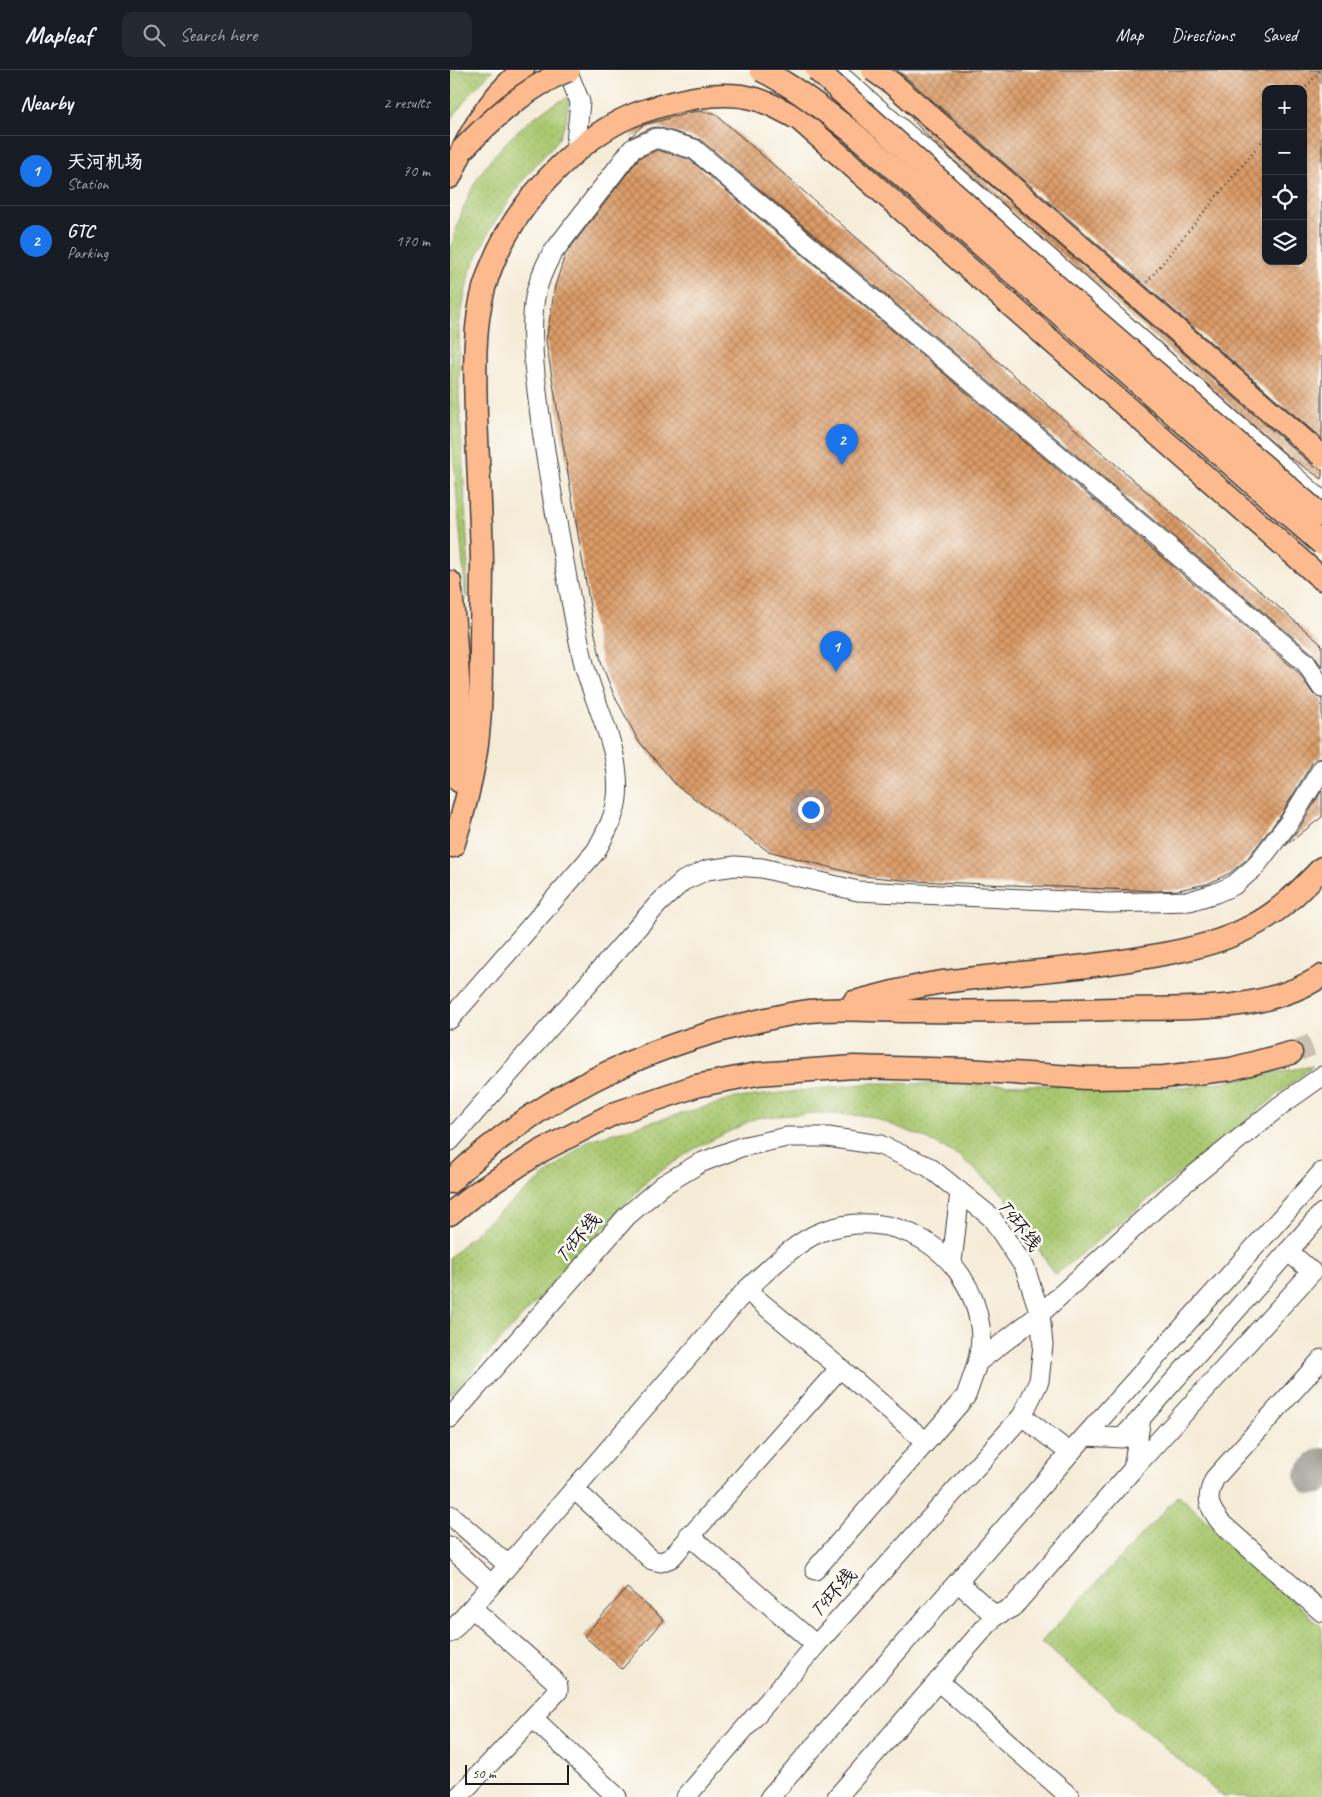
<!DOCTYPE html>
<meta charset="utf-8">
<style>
body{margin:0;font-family:Caveat,"LXGW WenKai TC",sans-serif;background:#242831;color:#f1f3f6}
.controls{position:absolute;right:15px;top:15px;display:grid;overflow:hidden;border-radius:10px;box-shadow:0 1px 4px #0004}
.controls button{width:45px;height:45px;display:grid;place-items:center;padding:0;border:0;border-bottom:1px solid #363941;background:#171b24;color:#f1f3f6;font:25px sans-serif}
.scale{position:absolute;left:15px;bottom:12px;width:104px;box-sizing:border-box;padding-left:5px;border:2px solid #1c1c1c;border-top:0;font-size:14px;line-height:18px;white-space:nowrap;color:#1c1c1c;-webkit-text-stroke:4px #fdfcf7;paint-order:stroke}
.you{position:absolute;left:360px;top:739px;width:18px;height:18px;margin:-12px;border:4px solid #fff;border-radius:50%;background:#1a73e8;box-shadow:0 0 0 8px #1a73e833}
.badge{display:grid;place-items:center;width:32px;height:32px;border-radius:50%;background:#1a73e8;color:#fff;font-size:16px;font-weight:700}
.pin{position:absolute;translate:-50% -41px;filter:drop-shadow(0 1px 2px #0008)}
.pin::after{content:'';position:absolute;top:26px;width:18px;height:15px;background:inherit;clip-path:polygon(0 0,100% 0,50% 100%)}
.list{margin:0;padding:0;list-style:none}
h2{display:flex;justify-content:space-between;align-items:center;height:65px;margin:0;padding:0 20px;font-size:21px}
h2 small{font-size:16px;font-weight:400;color:#9ea1a6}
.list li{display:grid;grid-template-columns:32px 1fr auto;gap:15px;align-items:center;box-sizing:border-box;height:70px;padding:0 20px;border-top:1px solid #363941}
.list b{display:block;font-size:19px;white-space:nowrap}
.list p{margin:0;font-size:16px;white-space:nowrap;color:#9ea1a6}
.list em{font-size:16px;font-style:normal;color:#9ea1a6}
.icon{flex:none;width:28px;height:28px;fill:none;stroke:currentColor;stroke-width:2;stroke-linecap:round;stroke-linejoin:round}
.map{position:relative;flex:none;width:872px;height:1727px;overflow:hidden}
header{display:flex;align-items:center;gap:30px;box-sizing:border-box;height:70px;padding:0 25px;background:#171b24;border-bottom:1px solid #363941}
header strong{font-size:24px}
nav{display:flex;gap:28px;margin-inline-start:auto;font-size:18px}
.search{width:350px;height:45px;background:#242831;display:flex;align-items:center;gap:12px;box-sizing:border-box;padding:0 18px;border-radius:10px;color:#9ea1a6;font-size:19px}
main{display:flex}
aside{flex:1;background:#171b24}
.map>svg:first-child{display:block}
.grass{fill:url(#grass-dots);stroke:#627246}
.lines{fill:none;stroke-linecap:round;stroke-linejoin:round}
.taxiway{stroke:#88847a;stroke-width:38}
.building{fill:url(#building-cross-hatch);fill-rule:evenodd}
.major-tunnel{stroke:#cac2b2;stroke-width:22;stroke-dasharray:22 11;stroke-linecap:butt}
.minor-casing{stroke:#3d3b38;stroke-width:21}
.major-casing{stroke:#3d3b38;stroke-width:25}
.path{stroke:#3d3b38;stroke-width:2.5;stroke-dasharray:1 4;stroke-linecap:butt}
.minor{stroke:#fff;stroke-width:19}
.major{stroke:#fcba8e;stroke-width:22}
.major-bridge-casing{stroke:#3d3b38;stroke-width:25;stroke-linecap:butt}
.major-bridge{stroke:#fcba8e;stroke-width:22}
.labels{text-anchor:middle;stroke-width:5;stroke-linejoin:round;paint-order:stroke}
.street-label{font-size:20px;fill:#1c1c1c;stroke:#fdfcf7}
</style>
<header>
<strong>Mapleaf</strong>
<div class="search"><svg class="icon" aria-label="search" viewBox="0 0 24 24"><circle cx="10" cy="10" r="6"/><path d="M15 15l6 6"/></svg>Search here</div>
<nav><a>Map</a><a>Directions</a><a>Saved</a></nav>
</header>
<main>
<aside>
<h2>Nearby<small>2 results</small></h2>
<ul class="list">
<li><span class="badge">1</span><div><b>天河机场</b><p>Station</p></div><em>70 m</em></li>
<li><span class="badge">2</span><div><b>GTC</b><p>Parking</p></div><em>170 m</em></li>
</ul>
</aside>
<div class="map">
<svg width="872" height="1727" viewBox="0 0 872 1727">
<defs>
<pattern id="grass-dots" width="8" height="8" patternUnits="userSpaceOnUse" patternTransform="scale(1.25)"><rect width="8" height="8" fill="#a9c870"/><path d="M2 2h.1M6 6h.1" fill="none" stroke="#91ab60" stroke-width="1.8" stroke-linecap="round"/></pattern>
<pattern id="building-cross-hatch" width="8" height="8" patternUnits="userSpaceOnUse" patternTransform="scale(1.25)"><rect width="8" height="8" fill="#db9b67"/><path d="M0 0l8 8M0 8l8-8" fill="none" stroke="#b17e54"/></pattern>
</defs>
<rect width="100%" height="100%" fill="#fdfcf7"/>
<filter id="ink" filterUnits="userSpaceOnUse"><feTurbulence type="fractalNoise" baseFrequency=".02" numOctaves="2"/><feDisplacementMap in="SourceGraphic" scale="10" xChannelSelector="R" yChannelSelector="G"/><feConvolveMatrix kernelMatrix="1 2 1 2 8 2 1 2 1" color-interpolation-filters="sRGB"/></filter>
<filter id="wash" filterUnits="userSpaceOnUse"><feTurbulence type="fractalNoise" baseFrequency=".0096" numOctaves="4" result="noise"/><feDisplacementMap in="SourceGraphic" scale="20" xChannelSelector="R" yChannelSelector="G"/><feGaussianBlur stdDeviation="1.12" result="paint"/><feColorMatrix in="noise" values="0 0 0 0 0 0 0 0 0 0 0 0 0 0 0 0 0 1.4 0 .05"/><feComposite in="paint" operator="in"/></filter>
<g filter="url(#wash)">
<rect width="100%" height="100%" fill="#f5ecd8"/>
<g class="grass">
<path d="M 0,0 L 43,0 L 22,21 L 0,51 Z"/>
<path d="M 119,27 L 116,52 L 108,70 L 76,106 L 42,156 L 19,203 L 9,256 L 9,325 L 18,487 L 16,530 L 0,347 L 0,181 C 6,159 13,136 24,115 C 40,83 85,40 119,27 Z"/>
<path d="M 863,996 L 605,1205 L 554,1125 L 508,1085 L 471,1066 L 419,1046 L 363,1043 L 306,1048 L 244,1079 L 200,1108 L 0,1325 L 0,1187 L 35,1154 L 139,1070 L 286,1028 L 422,1013 L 742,1017 Z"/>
<path d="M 729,1425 L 872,1557 L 872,1727 L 773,1727 L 591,1572 Z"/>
</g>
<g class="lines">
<path class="taxiway" d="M 864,1406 L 872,1397"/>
</g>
<g id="blocks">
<g class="building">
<path d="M 446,0 L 872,0 L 872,369 L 452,4 ZM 816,19 L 853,19 L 853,191 L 816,191 Z"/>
<path d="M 246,41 L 264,43 L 287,63 L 872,575 L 872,597 L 863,584 L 251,70 L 208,57 L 201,58 L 179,68 L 193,55 Z"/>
<path d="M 455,41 L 863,396 L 872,399 L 872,409 L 838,386 L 480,69 Z"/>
<path d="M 207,80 L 239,89 L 847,601 L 863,624 L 872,629 L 872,688 L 866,689 L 862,693 L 831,745 L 797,789 L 780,803 L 757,814 L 728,820 L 706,821 L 463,811 L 413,806 L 318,781 L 227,716 L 188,670 L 163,623 L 152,595 L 143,555 L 96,271 L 105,216 L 115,185 L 189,88 Z"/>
<path d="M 872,720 L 872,747 L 835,776 L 850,757 Z"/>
<path d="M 177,1518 L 214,1550 L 172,1599 L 134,1566 Z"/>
</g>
</g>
</g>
<g filter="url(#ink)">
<use href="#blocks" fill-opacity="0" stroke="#3d3b38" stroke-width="1"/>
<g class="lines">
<path class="major-tunnel" d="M 841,983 L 872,971"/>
<defs>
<g id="minor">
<path d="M 117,0 L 130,32 L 125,82"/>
<path d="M 384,0 L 631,216 L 872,431"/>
<path d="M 0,949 L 146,781 C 155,764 165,747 167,728 C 172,679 144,636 133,590 C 121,537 113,483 103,430 C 97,394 91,358 87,321 C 83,291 80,258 85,227 C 88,212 94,198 101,185 L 182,79 L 206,68 L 244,79 L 856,593 L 872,618"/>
<path d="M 0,1071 L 208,834 L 233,811 L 257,800 L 285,796 L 312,798 L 408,821 L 659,833 L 740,831 L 766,823 L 784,815 L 805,797 L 840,751 L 872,699"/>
<path d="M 502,1192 L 510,1122"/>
<path d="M 296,1220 L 390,1298 L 476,1372"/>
<path d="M 872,1289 L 765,1408 C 755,1428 758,1437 772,1454 L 872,1542"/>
<path d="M 528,1292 L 590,1244 L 721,1124 L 831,1035 L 872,1006"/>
<path d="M 572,1346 L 620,1383"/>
<path d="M 0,1348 L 177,1146 L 213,1115 L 250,1093 L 291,1077 L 337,1067 L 378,1067 L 430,1075 L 479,1097 L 541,1147 L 575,1198 L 590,1244 L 593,1275 L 589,1311 L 572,1346 L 366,1575 L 236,1727"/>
<path d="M 636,1366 L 672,1368 L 691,1348"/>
<path d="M 683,1399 L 862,1202 L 838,1181"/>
<path d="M 124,1419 L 202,1490 L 211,1492 L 221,1488 L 390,1298"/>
<path d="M 0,1445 L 58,1495"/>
<path d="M 239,1465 L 366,1575"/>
<path d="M 0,1477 L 41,1514"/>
<path d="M 545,1546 L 563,1537 L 683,1399 L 691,1348 L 872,1143"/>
<path d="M 0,1563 L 296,1220 C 317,1201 345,1172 371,1162 C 443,1134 519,1180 530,1256 C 534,1280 524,1303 516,1326 L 365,1500"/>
<path d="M 488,1611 L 620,1727"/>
<path d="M 84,1649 L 167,1727"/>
<path d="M 8,1727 L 108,1621 L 108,1616 L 104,1610 L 22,1538"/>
<path d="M 320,1727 L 620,1383 L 872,1102"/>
<path d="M 387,1727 L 545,1546 L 508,1512"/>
</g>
<g id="major">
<path d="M 0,107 C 18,66 38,28 73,0"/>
<path d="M 0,512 C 7,578 12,645 9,711"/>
<path d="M 3,776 C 13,745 21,714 26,681 C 31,648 31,613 31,579 C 31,550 32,520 32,491 C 31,442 28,393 26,345 C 25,304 23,258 34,218 C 47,173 74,132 107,99 C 131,75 159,53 191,42 C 227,30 269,19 306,29 C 322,34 336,42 350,50 L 872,509"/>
<path d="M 404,932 C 433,925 463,916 493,912 C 564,902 637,899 708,885 C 737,880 769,873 796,859 C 826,845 849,822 872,798"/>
<path d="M 0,1112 C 83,1030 194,976 308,951 C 329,946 351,941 372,940 C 403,938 434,941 465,941 C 531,942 598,941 664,939 C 733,938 811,944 872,906"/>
<path d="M 0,1144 L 25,1124 L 91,1081 L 163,1044 L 246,1016 L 307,1004 L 404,997 L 517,1000 L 637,1008 L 714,1007 L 781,999 L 841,983"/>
</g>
</defs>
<use href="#minor" class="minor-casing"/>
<use href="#major" class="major-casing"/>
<g class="path">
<path d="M 853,21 L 871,0"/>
<path d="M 697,212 L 816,66"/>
</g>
<use href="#minor" class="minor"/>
<use href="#major" class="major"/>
<defs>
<g id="major-bridge">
<path d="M 311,0 C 344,16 372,39 401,61 L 872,474"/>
<path d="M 367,0 L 621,229 L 872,446"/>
<path d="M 423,0 L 443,14 L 872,386"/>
<path d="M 12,80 C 43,48 76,17 119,0"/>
</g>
</defs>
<use href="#major-bridge" class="major-bridge-casing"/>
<use href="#major-bridge" class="major-bridge"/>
</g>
</g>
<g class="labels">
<g class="street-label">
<text transform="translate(570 1155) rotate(53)" y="7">T4环线</text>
<text transform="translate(128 1167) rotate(-49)" y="7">T4环线</text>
<text transform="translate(383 1522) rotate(-48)" y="7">T4环线</text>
</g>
</g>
</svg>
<div class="controls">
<button>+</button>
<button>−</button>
<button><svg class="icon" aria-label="locate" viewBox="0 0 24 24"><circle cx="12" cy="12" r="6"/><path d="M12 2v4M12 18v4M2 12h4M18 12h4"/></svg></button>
<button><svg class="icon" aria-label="layers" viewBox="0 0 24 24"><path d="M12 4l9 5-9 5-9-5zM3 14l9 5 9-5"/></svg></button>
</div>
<div class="scale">50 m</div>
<div class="you"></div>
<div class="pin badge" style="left:386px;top:602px">1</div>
<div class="pin badge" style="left:392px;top:395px">2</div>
</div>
</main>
